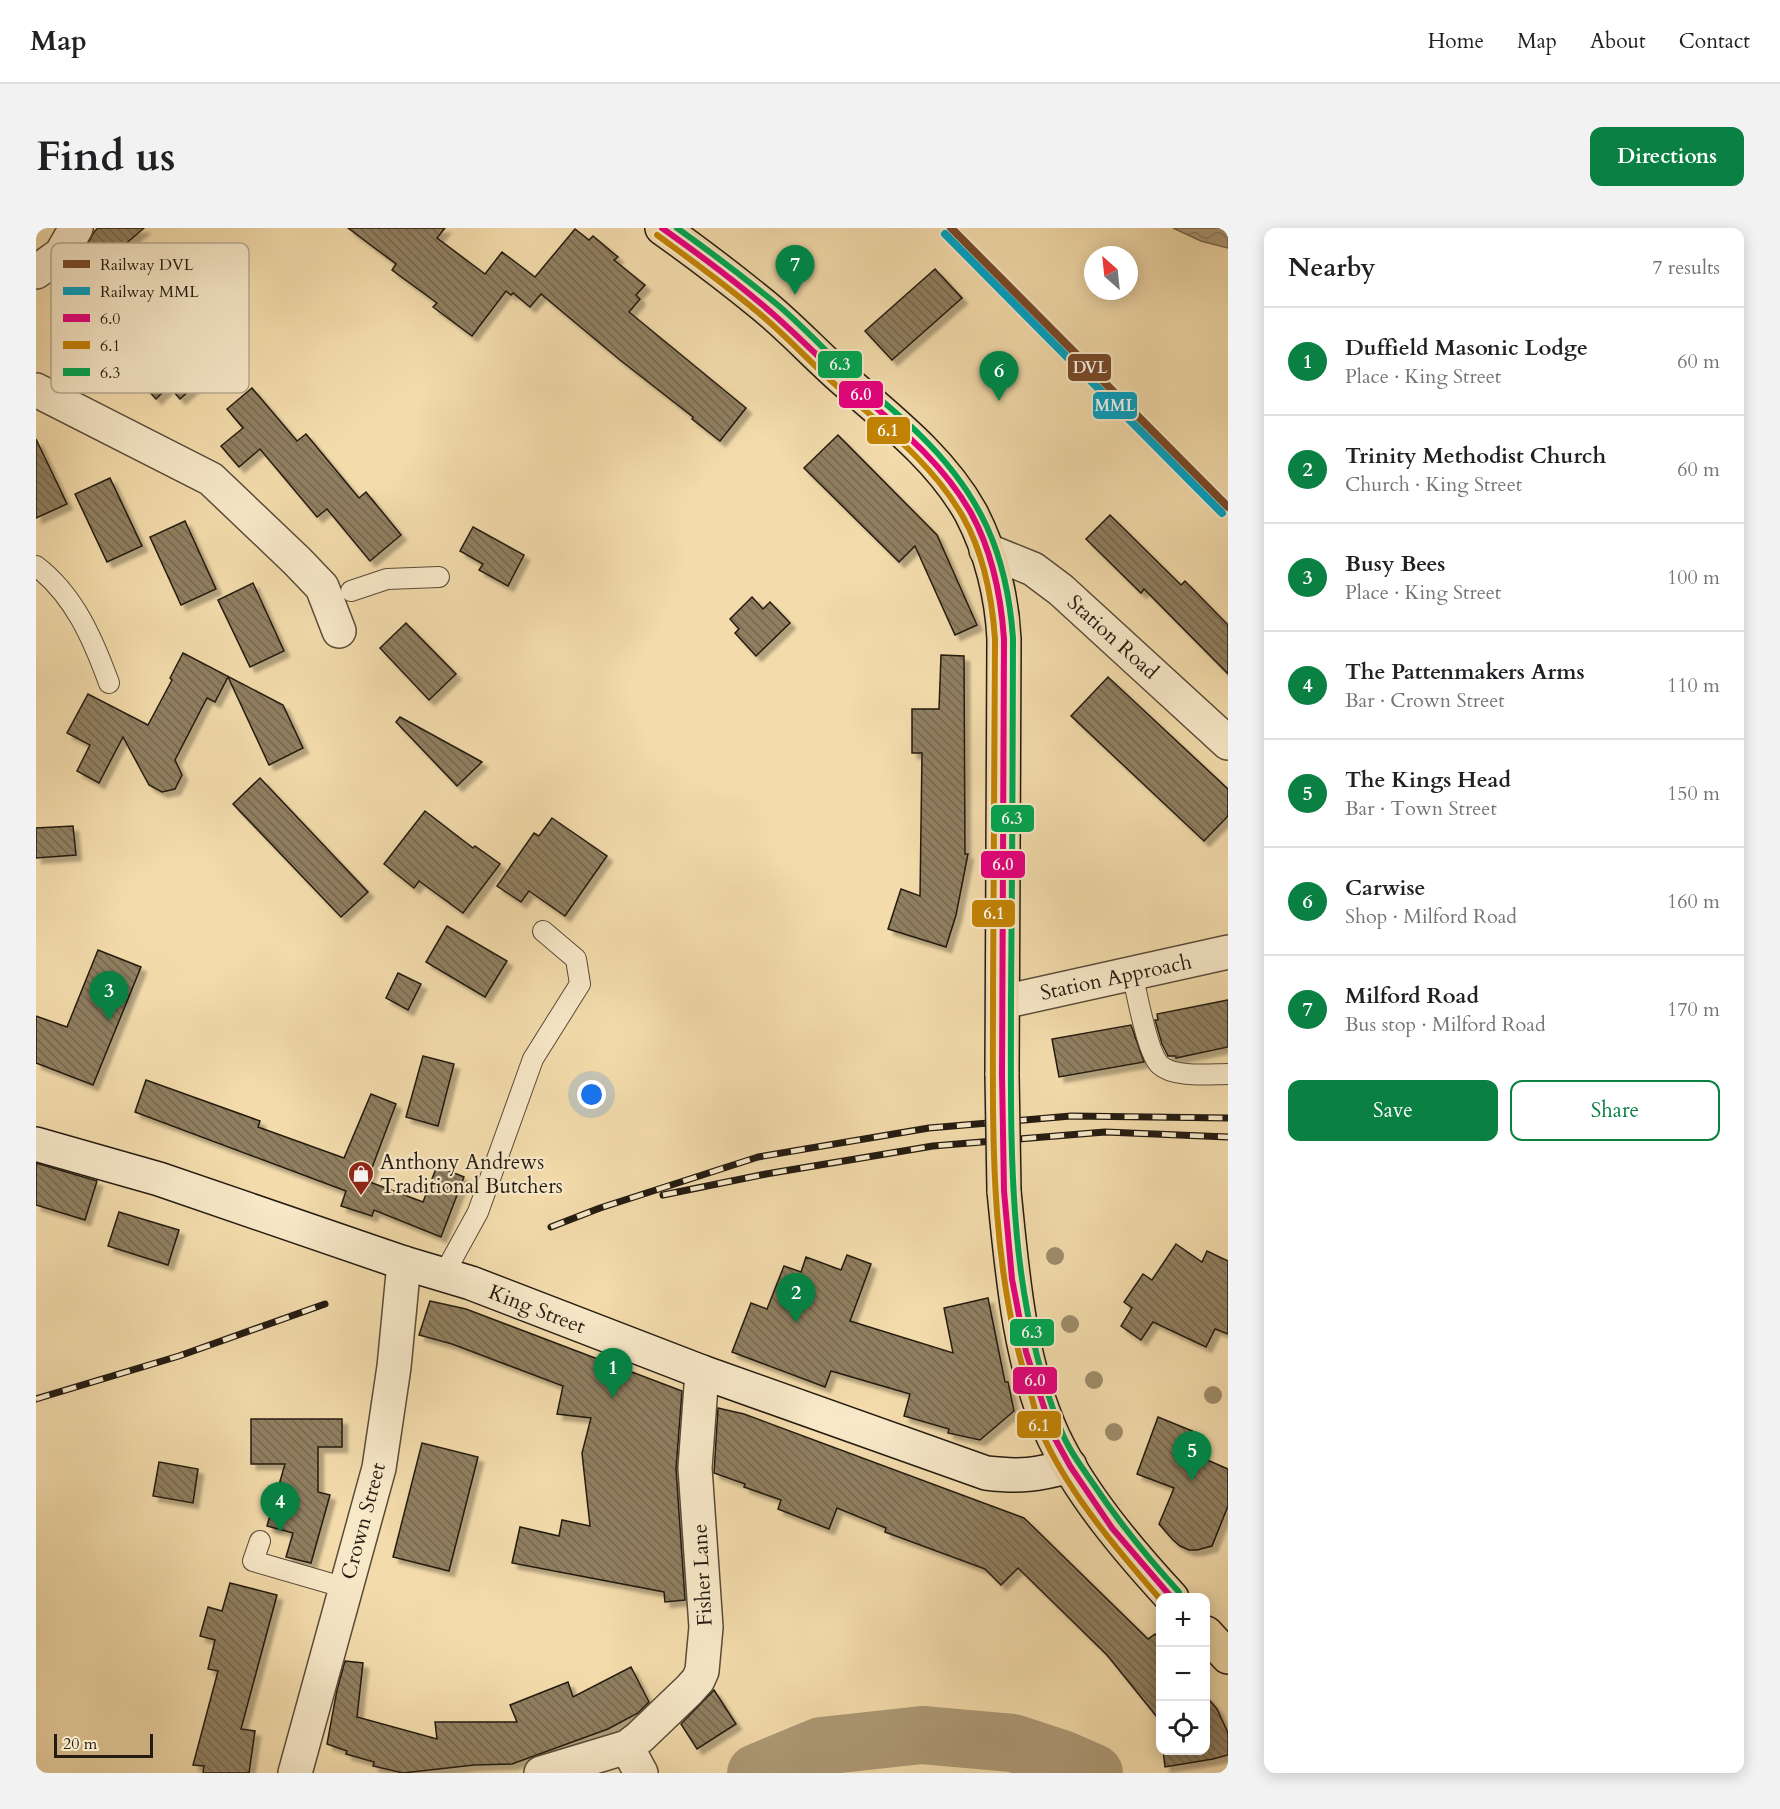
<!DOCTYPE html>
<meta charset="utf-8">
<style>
body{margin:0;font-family:Cardo,serif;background:#f2f2f2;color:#202124}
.controls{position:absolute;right:18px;bottom:18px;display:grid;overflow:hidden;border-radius:12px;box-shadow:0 3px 15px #0003}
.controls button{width:54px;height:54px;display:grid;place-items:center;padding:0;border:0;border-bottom:2px solid #e0e0e0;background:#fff;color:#202124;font:30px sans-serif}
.compass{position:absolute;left:1048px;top:18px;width:54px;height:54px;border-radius:50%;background:#fff;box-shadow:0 3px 15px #0003;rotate:333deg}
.scale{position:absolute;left:18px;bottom:15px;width:99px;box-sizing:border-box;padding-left:6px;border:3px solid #241b11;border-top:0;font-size:16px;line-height:21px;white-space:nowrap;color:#241b11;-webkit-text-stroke:4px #f7e8c8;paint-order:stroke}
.you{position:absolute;left:556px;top:867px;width:21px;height:21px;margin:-15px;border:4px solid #fff;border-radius:50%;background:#1a73e8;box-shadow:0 0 0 9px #1a73e833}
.badge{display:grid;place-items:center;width:39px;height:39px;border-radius:50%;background:#0b8043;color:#fff;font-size:20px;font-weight:700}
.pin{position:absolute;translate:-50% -50px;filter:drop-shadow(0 2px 3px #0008)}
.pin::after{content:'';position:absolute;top:32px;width:21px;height:18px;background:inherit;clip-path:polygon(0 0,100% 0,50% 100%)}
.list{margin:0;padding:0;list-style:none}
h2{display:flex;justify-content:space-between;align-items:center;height:78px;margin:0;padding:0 24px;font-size:26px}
h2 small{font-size:20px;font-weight:400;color:#757577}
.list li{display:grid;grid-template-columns:39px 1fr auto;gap:18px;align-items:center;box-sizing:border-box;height:108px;padding:0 24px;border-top:2px solid #e0e0e0}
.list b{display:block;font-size:22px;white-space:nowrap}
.list p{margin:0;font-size:20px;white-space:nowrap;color:#757577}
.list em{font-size:20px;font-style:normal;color:#757577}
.actions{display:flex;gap:12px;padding:18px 24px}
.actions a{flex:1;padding:14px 0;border:2px solid #0b8043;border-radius:12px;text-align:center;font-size:21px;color:#0b8043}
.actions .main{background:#0b8043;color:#fff}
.icon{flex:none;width:33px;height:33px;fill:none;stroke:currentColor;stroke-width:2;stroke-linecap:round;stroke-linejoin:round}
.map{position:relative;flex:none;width:1192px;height:1545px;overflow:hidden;border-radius:12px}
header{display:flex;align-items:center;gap:36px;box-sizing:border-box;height:84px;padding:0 30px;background:#fff;border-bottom:2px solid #e0e0e0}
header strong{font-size:28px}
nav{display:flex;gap:33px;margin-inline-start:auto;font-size:21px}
.intro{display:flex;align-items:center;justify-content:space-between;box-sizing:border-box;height:144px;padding:0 36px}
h1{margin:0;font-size:42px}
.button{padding:15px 27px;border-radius:12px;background:#0b8043;color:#fff;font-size:21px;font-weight:700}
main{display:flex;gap:36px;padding:0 36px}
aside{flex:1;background:#fff;border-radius:12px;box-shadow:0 3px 15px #0003}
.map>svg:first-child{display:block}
.water{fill:url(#water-waves);stroke:#76674e;stroke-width:1.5}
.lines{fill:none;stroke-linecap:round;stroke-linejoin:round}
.river{stroke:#ad9a77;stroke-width:58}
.building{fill:url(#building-back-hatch);stroke:#241b11;stroke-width:1.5;filter:url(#shadow)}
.lane-casing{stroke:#584b38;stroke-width:22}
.street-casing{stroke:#584b38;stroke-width:36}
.secondary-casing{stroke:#241b11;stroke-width:36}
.highway-casing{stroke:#241b11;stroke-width:36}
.lane{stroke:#f7e8c8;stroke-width:20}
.street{stroke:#f7e8c8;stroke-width:33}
.secondary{stroke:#f7e8c8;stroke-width:33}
.highway{stroke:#f3dbab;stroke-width:33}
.rail-casing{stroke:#241b11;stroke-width:7}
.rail{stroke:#f7e8c8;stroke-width:4.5;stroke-dasharray:14;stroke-linecap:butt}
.highway-bridge-casing{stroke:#241b11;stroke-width:36;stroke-linecap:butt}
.highway-bridge{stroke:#f3dbab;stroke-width:33}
.bus-1-casing{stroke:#f7e8c8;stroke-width:10}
.bus-2-casing{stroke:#f7e8c8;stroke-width:10}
.bus-3-casing{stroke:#f7e8c8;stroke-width:10}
.bus-1{stroke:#e5007d;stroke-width:6}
.bus-2{stroke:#c28304;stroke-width:6}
.bus-3{stroke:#00a651;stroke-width:6}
.rail-1-casing{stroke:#f7e8c8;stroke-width:12}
.rail-2-casing{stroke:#f7e8c8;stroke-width:12}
.rail-1{stroke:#7a4b2a;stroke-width:8}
.rail-2{stroke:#02a2c5;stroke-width:8}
.tree{fill:#9e8c6b}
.labels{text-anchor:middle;stroke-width:4.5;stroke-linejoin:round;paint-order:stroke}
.street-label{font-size:21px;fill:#241b11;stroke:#f7e8c8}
.poi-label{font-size:21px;fill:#241b11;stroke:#f7e8c8;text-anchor:start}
.key{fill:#f7e8c8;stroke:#b8aa91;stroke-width:1.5}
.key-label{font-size:16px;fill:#241b11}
.line-badge{stroke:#f7e8c8;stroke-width:2}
.badge-label{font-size:16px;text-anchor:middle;font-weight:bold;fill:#fff}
</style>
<header>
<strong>Map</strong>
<nav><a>Home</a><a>Map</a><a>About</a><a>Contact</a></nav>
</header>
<div class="intro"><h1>Find us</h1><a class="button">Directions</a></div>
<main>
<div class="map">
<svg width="1192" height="1545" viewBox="0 0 1192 1545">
<defs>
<pattern id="water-waves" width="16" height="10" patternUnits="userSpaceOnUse" patternTransform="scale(1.5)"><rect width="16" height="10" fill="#ad9a77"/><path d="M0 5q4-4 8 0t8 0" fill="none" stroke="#8d7d60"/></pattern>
<pattern id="building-back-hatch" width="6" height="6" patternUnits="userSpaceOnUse" patternTransform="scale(1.5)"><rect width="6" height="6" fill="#907f61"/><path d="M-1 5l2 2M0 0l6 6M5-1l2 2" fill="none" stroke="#75674f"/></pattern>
<filter id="shadow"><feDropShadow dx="5.5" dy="5.5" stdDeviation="1.5" flood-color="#0004"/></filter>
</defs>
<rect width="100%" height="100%" fill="#f3dbab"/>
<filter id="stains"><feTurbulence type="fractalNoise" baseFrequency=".00333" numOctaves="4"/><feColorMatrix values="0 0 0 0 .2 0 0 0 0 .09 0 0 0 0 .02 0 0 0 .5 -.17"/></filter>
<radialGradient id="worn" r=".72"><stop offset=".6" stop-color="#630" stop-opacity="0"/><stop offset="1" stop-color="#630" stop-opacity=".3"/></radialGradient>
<path class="water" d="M 1137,0 L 1192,0 L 1192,20 L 1165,13 Z"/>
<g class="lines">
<path class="river" d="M 720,1545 L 785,1518 L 886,1507 L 977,1515 L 1026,1531 L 1058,1545"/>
</g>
<g class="building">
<path d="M 62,0 L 108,0 L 86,19 L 99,33 L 79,51 L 132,112 L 139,106 L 174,144 L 144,171 L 133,158 L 120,171 L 66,111 L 43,131 L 24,109 L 58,80 L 27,48 L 41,36 L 58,4 Z"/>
<path d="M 312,0 L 409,0 L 401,10 L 449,46 L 466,24 L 499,49 L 539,1 L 553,12 L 557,8 L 582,29 L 578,32 L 609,57 L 600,67 L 604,71 L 593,84 L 710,180 L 684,213 L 656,191 L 657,189 L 584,132 L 505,66 L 494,79 L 477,65 L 475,67 L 470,63 L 436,108 L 397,79 L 401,75 L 356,42 L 360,36 Z"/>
<path d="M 899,41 L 926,70 L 856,132 L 829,103 Z"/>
<path d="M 216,160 L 261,213 L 270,206 L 323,270 L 330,264 L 365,307 L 334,333 L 291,281 L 281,289 L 224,221 L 203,239 L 185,218 L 207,200 L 191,181 Z"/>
<path d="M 802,207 L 901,307 L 941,397 L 919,407 L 879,318 L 863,334 L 768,240 Z"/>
<path d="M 0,211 L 31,276 L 0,290 Z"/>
<path d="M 74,250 L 106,318 L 71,334 L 39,266 Z"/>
<path d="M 1074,287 L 1145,357 L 1149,353 L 1192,397 L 1192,446 L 1108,361 L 1105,365 L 1050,311 Z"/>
<path d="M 149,293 L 180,361 L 145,377 L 114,309 Z"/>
<path d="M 437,299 L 488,327 L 472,358 L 443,342 L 447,336 L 424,323 Z"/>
<path d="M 217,355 L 248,423 L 214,439 L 182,372 Z"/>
<path d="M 716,369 L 727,381 L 734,374 L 754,395 L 720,428 L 699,405 L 703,401 L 694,391 Z"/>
<path d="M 370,395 L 420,446 L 393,472 L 344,420 Z"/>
<path d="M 147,425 L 247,477 L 267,520 L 233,537 L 192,449 L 179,474 L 171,470 L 139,532 L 146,547 L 139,561 L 126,564 L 113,557 L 87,509 L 63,555 L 41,543 L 54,517 L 31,505 L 52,466 L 112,497 L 136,452 L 134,450 Z"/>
<path d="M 905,427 L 928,428 L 929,626 L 932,626 L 920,687 L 910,719 L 852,701 L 865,661 L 884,668 L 886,525 L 876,525 L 876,481 L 903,481 Z"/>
<path d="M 1072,449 L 1192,561 L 1192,588 L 1168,613 L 1035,488 Z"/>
<path d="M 364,489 L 446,534 L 421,558 L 360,494 Z"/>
<path d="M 224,550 L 332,664 L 305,689 L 197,576 Z"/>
<path d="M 389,583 L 437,620 L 439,618 L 464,636 L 427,685 L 383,653 L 378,660 L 348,636 Z"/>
<path d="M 516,590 L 571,628 L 529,688 L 493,663 L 485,674 L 461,658 L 498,605 L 503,608 Z"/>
<path d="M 37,598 L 40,627 L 0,630 L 0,600 Z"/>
<path d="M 411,698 L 471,733 L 449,769 L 390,734 Z"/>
<path d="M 62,722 L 105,739 L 57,857 L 0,835 L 0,788 L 31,799 Z"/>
<path d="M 362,745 L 385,756 L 372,782 L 350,770 Z"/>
<path d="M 1192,772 L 1192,819 L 1140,830 L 1140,828 L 1132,828 L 1126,816 L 1119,792 L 1122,792 L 1121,786 Z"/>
<path d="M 1095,797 L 1108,834 L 1023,849 L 1016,811 Z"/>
<path d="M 387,828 L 418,836 L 402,898 L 370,889 Z"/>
<path d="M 110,852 L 224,893 L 222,899 L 308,930 L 335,866 L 360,876 L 331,953 L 387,974 L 401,938 L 428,949 L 405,1009 L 338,982 L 336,988 L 305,978 L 310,963 L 99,884 Z"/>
<path d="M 0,935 L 61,953 L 49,992 L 0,977 Z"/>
<path d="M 83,984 L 143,1002 L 132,1037 L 72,1018 Z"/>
<path d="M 1140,1016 L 1166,1034 L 1171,1023 L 1192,1033 L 1192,1106 L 1179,1101 L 1170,1119 L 1117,1094 L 1105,1112 L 1085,1098 L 1096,1080 L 1088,1074 L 1107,1046 L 1116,1052 Z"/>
<path d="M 811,1027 L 835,1036 L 814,1093 L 917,1125 L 908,1080 L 952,1070 L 969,1154 L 972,1154 L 978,1183 L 944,1212 L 912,1205 L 913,1201 L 868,1188 L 874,1166 L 795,1143 L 789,1159 L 696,1124 L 715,1075 L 731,1081 L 748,1038 L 765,1044 L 770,1029 L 805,1042 Z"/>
<path d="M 394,1073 L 430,1081 L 646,1163 L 640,1241 L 649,1372 L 629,1374 L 628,1364 L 476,1335 L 484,1299 L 523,1308 L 526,1292 L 554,1298 L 546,1225 L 555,1190 L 521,1186 L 527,1158 L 416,1116 L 383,1107 Z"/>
<path d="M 682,1180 L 708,1186 L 988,1290 L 1112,1411 L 1119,1406 L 1125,1413 L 1125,1509 L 1121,1489 L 1071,1427 L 982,1340 L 965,1357 L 949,1341 L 849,1304 L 850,1300 L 801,1280 L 793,1301 L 742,1281 L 745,1272 L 708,1259 L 709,1256 L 678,1245 Z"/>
<path d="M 1122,1189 L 1161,1205 L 1153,1224 L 1192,1241 L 1192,1278 L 1176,1318 L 1161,1322 L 1153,1322 L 1144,1318 L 1137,1312 L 1123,1296 L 1138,1260 L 1101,1246 Z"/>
<path d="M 215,1191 L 306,1191 L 306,1219 L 282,1219 L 282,1264 L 294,1267 L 275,1335 L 250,1329 L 257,1305 L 231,1298 L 249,1236 L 215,1236 Z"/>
<path d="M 386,1215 L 442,1229 L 413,1343 L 357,1329 Z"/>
<path d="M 123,1234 L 162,1241 L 157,1275 L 117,1268 Z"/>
<path d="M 194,1355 L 241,1367 L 205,1501 L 219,1503 L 213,1545 L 167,1545 L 168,1538 L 157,1537 L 182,1443 L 172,1441 L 179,1412 L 164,1408 L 172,1379 L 186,1383 Z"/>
<path d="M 309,1433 L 327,1435 L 321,1489 L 401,1511 L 399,1494 L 481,1494 L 474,1477 L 532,1454 L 537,1469 L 595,1439 L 613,1474 L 602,1485 L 572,1501 L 476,1536 L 438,1537 L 367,1545 L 337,1538 L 338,1534 L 310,1526 L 311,1523 L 291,1516 L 301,1462 Z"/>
<path d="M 678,1462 L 700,1496 L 661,1521 L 645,1496 Z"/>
<path d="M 1170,1468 L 1181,1481 L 1192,1505 L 1192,1527 L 1177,1531 L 1129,1539 L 1127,1522 L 1170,1522 Z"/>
</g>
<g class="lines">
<defs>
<g id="lane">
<path d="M 0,338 C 38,367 57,411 73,455"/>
<path d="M 315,363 L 351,351 L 403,349"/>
<path d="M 1096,745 C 1101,765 1111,825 1124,837 C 1138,850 1174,846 1192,846"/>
<path d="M 408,1046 L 442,984 L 497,831 L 544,756 L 540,731 L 507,703"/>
<path d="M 224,1313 L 217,1333 L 310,1360"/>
</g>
<g id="street">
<path d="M 0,44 L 25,26 L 40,0"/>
<path d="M 0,162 L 175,251 L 261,333 L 286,359 L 303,403"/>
<path d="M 950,322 L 997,341 L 1025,362 L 1192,515"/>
<path d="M 967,774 L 1192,724"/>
<path d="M 591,1519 L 605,1545"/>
<path d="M 259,1545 L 343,1240 L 358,1139 L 368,1035"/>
<path d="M 505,1545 L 591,1519 L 604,1509 L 653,1462 L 662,1452 L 666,1443 L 670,1399 L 659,1240 L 666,1144"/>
</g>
<path id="secondary" d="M 0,916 L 123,951 L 368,1035 L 435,1055 L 666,1144 L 950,1245 C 985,1249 1000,1247 1034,1238"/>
<g id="highway">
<path d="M 626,0 C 661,25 694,50 727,77 C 755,100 780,127 807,151 C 853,191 905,231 935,285 C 955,323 966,369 968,411 L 966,847"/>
<path d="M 968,963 C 976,1043 983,1134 1017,1208 C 1045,1267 1092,1322 1136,1370"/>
<path d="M 1170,1405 L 1192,1429"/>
</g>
</defs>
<use href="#lane" class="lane-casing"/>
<use href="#street" class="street-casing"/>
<use href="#secondary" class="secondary-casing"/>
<use href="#highway" class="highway-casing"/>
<use href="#lane" class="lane"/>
<use href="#street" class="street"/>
<use href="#secondary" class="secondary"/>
<use href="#highway" class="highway"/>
<defs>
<g id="rail">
<path d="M 627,967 L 730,946 L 897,918 L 1069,904 L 1192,909"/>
<path d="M 515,999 L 564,980 L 722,929 L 893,900 L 1035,888 L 1192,890"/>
<path d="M 0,1171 L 143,1128 L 289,1076"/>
</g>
</defs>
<use href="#rail" class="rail-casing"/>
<use href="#rail" class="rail"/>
<defs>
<path id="highway-bridge" d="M 966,847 L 968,963"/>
</defs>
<use href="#highway-bridge" class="highway-bridge-casing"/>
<use href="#highway-bridge" class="highway-bridge"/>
<defs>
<path id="bus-1" d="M 626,0 C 664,27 702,55 737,86 C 761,107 783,130 807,151 C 853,192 904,230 935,285 C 956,323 965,368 968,411 L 966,847 L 968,963 L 976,1051 L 990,1124 L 1017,1207 L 1034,1238 L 1076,1300 L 1136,1370"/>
<path id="bus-2" d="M 621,7 C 659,35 697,62 732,93 C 756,114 778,138 802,159 C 847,198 897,236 927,289 C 948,326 956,370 959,411 C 958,529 958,647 957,764 C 957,898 952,1035 994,1164 C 999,1180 1002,1197 1009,1212 C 1036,1269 1083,1324 1124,1371"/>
<path id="bus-3" d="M 641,0 C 676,25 710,51 743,78 C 765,97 785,118 806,138 C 832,162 860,183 885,208 C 945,267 971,326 977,410 C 977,531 976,651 975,772 C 975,916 970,1066 1025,1202 C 1032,1221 1045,1238 1056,1254 C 1082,1293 1111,1329 1143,1364"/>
</defs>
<use href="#bus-1" class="bus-1-casing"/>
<use href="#bus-2" class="bus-2-casing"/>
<use href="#bus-3" class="bus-3-casing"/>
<use href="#bus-1" class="bus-1"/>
<use href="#bus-2" class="bus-2"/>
<use href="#bus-3" class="bus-3"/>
<defs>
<path id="rail-1" d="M 915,0 L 1192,279"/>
<path id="rail-2" d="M 909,6 L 1186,285"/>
</defs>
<use href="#rail-1" class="rail-1-casing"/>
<use href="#rail-2" class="rail-2-casing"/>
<use href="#rail-1" class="rail-1"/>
<use href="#rail-2" class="rail-2"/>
</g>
<g class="tree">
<circle cx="1019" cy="1028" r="9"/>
<circle cx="1034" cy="1096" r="9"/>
<circle cx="1058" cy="1152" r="9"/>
<circle cx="1177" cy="1167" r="9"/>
<circle cx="1078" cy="1204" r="9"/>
</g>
<defs>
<symbol id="shop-pin" viewBox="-11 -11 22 30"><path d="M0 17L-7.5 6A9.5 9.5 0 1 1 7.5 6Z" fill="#8f2418" stroke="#f7e8c8"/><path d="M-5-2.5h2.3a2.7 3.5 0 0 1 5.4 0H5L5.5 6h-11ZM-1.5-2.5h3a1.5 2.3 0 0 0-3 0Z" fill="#fff"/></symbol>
</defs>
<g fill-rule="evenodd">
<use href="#shop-pin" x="310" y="931" width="30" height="40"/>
</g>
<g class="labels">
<g class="street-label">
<text transform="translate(1077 409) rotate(42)" y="7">Station Road</text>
<text transform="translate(1080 749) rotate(-12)" y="7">Station Approach</text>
<text transform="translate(501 1081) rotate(21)" y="7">King Street</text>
<text transform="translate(327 1293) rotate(-75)" y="7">Crown Street</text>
<text transform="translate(666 1347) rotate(-93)" y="7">Fisher Lane</text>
</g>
<g class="poi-label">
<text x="344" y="941">Anthony Andrews<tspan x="344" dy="24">Traditional Butchers</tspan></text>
</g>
</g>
<rect x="15" y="15" width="198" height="150" rx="9" class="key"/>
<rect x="27" y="32" width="27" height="8" fill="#7a4b2a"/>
<rect x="27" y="59" width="27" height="8" fill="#02a2c5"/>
<rect x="27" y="86" width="27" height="8" fill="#e5007d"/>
<rect x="27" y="113" width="27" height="8" fill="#c28304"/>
<rect x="27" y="140" width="27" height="8" fill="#00a651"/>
<g class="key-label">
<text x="64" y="42">Railway DVL</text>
<text x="64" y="69">Railway MML</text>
<text x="64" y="96">6.0</text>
<text x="64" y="123">6.1</text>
<text x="64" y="150">6.3</text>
</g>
<g class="line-badge">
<rect x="781" y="122" width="46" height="29" rx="6" fill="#00a651"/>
<rect x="1031" y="125" width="45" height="29" rx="6" fill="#7a4b2a"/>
<rect x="802" y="152" width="46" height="29" rx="6" fill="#e5007d"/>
<rect x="1056" y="163" width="46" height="29" rx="6" fill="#02a2c5"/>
<rect x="830" y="188" width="45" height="29" rx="6" fill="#c28304"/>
<rect x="954" y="576" width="45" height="29" rx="6" fill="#00a651"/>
<rect x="944" y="622" width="46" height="29" rx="6" fill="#e5007d"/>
<rect x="935" y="671" width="45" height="29" rx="6" fill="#c28304"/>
<rect x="973" y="1090" width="46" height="29" rx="6" fill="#00a651"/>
<rect x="976" y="1138" width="46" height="29" rx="6" fill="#e5007d"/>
<rect x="980" y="1182" width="46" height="29" rx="6" fill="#c28304"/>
</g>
<g class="badge-label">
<text x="804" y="142">6.3</text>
<text x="1054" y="145">DVL</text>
<text x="825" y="172">6.0</text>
<text x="1079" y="183">MML</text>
<text x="852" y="208">6.1</text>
<text x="976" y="596">6.3</text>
<text x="967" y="642">6.0</text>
<text x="958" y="691">6.1</text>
<text x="996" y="1110">6.3</text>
<text x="999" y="1158">6.0</text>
<text x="1003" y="1203">6.1</text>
</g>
<rect width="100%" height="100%" filter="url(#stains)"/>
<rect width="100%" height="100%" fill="url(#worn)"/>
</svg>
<div class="controls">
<button>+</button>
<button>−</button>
<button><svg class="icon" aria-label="locate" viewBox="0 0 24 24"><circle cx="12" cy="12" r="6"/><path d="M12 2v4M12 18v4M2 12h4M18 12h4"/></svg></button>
</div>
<svg class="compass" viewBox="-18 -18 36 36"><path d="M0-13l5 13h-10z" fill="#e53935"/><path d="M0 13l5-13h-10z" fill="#757577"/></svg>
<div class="scale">20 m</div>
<div class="you"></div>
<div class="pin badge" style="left:577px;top:1170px">1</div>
<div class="pin badge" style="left:760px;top:1095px">2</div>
<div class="pin badge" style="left:73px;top:793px">3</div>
<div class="pin badge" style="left:244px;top:1304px">4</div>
<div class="pin badge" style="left:1156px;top:1253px">5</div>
<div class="pin badge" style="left:963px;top:173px">6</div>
<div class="pin badge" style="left:759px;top:67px">7</div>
</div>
<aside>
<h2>Nearby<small>7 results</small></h2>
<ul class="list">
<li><span class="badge">1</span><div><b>Duffield Masonic Lodge</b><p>Place · King Street</p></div><em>60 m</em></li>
<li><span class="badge">2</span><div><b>Trinity Methodist Church</b><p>Church · King Street</p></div><em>60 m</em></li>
<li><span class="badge">3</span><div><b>Busy Bees</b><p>Place · King Street</p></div><em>100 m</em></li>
<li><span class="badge">4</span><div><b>The Pattenmakers Arms</b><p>Bar · Crown Street</p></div><em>110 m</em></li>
<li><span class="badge">5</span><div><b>The Kings Head</b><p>Bar · Town Street</p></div><em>150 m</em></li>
<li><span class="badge">6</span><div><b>Carwise</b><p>Shop · Milford Road</p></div><em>160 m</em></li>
<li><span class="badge">7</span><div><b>Milford Road</b><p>Bus stop · Milford Road</p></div><em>170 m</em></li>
</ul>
<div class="actions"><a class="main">Save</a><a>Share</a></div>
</aside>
</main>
